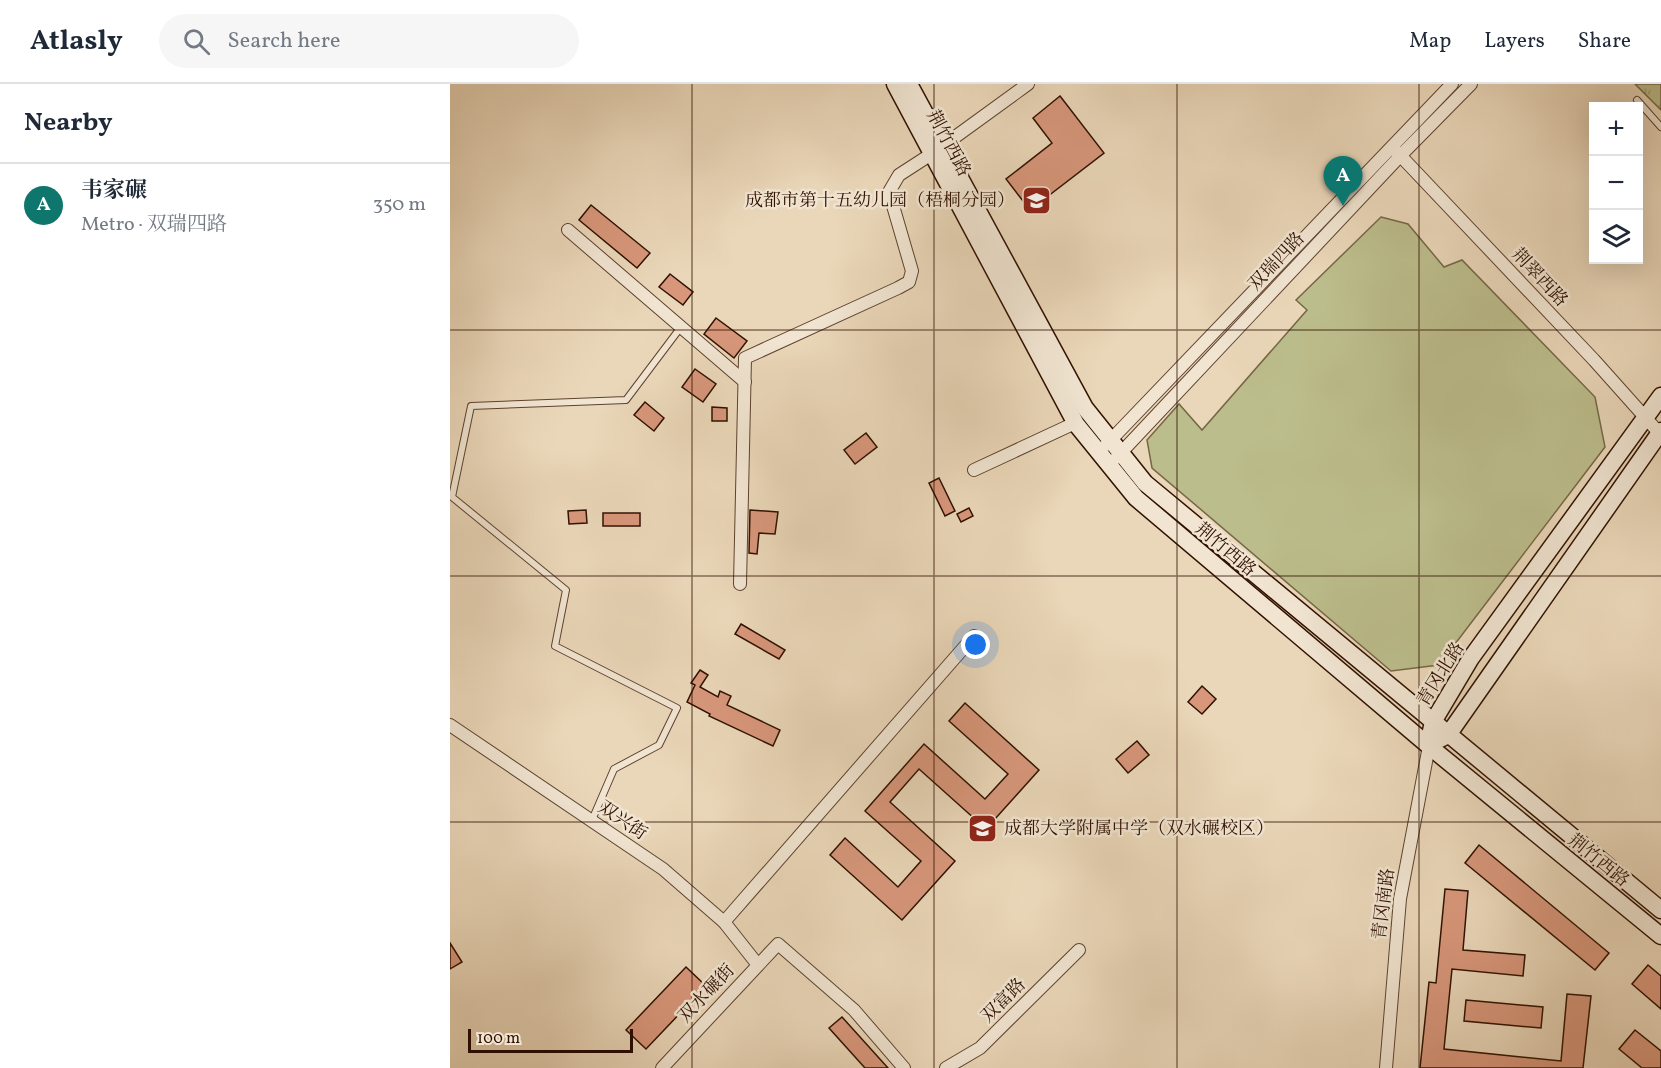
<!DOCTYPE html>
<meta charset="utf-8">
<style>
body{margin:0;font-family:Vollkorn,"Noto Serif SC",serif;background:#f6f6f7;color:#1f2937}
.controls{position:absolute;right:18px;top:18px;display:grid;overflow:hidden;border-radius:0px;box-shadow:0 6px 24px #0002}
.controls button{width:54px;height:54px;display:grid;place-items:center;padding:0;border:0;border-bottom:2px solid #e0e1e3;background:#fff;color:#1f2937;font:30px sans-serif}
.scale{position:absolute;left:18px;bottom:15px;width:165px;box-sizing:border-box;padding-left:6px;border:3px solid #301101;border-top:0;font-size:16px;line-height:21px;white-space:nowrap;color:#301101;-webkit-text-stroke:4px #f1e5d2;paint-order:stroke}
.you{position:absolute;left:526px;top:561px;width:21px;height:21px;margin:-15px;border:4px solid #fff;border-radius:50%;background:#1a73e8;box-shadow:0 0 0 9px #1a73e833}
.badge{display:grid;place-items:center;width:39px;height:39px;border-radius:50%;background:#0f766e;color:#fff;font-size:20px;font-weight:700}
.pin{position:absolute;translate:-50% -50px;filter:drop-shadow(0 2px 3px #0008)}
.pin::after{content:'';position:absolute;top:32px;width:21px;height:18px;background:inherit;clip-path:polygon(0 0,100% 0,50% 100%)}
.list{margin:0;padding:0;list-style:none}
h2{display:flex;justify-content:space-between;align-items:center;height:78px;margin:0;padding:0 24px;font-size:26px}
h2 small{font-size:20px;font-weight:400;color:#747a83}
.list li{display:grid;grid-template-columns:39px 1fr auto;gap:18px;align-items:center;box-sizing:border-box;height:84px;padding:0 24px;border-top:2px solid #e0e1e3}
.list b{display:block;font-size:22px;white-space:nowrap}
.list p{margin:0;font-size:20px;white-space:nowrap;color:#747a83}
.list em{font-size:20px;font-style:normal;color:#747a83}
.icon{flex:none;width:33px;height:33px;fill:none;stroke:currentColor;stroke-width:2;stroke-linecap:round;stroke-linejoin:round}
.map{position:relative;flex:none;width:1211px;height:984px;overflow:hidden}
header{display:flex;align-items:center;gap:36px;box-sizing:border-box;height:84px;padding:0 30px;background:#fff;border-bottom:2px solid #e0e1e3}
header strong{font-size:28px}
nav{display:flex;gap:33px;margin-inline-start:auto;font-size:21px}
.search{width:420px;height:54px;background:#f6f6f7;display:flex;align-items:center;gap:15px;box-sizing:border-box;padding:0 21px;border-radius:33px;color:#747a83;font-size:22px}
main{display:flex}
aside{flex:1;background:#fff}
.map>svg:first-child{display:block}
.grass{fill:#bcbd8c;stroke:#766746;stroke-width:1.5}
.park{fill:url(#park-tufts);stroke:#766746;stroke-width:1.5}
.building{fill:#d8977b;stroke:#301101;stroke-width:1.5}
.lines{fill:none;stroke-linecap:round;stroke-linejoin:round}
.lane-casing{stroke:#5e422f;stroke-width:8}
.street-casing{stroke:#5e422f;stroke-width:14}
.secondary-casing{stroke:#301101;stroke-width:19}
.lane{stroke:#f1e5d2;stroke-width:6}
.street{stroke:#f1e5d2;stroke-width:12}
.secondary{stroke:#f1e5d2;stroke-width:16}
.grid{fill:none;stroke:#301101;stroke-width:1.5;stroke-opacity:0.55}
.labels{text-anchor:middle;stroke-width:5;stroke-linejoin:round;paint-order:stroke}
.street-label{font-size:18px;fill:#301101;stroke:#f1e5d2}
.poi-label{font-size:18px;fill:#301101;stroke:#f1e5d2;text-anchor:end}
</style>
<header>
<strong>Atlasly</strong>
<div class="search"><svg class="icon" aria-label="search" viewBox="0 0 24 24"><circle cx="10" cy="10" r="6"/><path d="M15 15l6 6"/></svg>Search here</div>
<nav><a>Map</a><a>Layers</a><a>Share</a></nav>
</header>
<main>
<aside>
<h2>Nearby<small></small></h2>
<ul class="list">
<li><span class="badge">A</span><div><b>韦家碾</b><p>Metro · 双瑞四路</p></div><em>350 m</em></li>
</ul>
</aside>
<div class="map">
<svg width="1211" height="984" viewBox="0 0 1211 984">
<defs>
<pattern id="park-tufts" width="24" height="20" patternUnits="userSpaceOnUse" patternTransform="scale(1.5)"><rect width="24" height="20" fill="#bcbd8c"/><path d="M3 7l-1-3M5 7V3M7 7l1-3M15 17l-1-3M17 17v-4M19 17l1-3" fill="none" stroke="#a2a177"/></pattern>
</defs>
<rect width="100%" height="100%" fill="#ead7b9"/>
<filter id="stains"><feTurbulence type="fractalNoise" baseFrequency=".00333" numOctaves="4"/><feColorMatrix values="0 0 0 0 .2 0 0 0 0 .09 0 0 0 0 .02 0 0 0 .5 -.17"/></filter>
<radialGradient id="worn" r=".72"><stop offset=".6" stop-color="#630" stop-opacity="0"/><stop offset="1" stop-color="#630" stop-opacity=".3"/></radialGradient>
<path class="grass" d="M 931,133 L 958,140 L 994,183 L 1012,176 L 1145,313 L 1155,363 L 989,581 L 941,587 L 702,384 L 697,356 L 729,320 L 752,346 L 857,226 L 846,216 Z"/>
<path class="park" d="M 1185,0 L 1211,0 L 1211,26 Z"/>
<g class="building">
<path d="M 610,12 L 654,69 L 580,126 L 556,95 L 602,59 L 583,34 Z"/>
<path d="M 141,121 L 200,169 L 187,184 L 129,136 Z"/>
<path d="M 220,190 L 243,208 L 233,221 L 209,203 Z"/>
<path d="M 266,234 L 297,257 L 284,274 L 254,250 Z"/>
<path d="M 245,285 L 266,300 L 253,318 L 232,303 Z"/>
<path d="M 195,318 L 214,334 L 204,347 L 184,331 Z"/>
<path d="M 262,323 L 277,324 L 277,337 L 262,337 Z"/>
<path d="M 416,349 L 427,363 L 405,380 L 394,366 Z"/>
<path d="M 489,394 L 505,427 L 495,432 L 479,399 Z"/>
<path d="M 519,424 L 523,432 L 511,438 L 507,430 Z"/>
<path d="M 136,426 L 137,439 L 119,440 L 118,427 Z"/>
<path d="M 300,426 L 328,428 L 325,450 L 309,449 L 307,470 L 299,469 Z"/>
<rect x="153" y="429" width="37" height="13"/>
<path d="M 291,540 L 335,566 L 329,575 L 285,550 Z"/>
<path d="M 250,586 L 258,591 L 250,603 L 268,613 L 270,607 L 281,612 L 277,621 L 330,646 L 323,662 L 259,632 L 260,630 L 237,618 L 245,601 L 241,599 Z"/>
<path d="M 752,602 L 766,615 L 752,630 L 738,618 Z"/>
<path d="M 515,619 L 589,686 L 536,745 L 469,685 L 440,718 L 505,777 L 452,836 L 380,771 L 395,754 L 448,803 L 471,777 L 415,727 L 474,660 L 535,715 L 558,690 L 499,637 Z"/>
<path d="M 687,657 L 699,671 L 678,689 L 666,675 Z"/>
<path d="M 1029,761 L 1159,869 L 1145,886 L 1015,779 Z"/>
<path d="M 995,805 L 1018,807 L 1013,866 L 1075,871 L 1073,892 L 1002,885 L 994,965 L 1111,977 L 1117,910 L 1141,912 L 1133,984 L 970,984 L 979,898 L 986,899 Z"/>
<path d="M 0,859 L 12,878 L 0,885 Z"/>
<path d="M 1198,881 L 1211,892 L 1211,925 L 1182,900 Z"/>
<path d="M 236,883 L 256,902 L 196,965 L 176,946 Z"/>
<path d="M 1016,916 L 1093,923 L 1091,944 L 1014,937 Z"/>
<path d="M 392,933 L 438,984 L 415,984 L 379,944 Z"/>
<path d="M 1185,946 L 1211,967 L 1211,984 L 1192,984 L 1169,965 Z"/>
</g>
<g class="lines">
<defs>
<g id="lane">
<path d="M 1187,16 L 1211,43"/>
<path d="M 142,736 L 164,685 L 209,661 L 227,624 L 105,562 L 116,506 L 2,413 L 21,322 L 176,316 L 231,243"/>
</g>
<g id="street">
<path d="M 946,67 L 1144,276 L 1211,351"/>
<path d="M 118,146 L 295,298"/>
<path d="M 656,361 L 1002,0"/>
<path d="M 666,374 L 951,71 L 1021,0"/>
<path d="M 524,386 L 625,339"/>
<path d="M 290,500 L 295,274 L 448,204 L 459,198 L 462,187 L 439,108 L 449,91 L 483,69 L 578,0"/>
<path d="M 0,641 L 213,785 L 274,838 L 308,881"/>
<path d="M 274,838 L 524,552"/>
<path d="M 212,984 L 328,860 L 404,926 L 454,984"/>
<path d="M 496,984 L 530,964 L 629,866"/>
<path d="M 936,984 L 950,815 L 979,662"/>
</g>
<g id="secondary">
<path d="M 445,0 L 626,340 L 686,414 L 979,662 L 1211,852"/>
<path d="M 459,0 L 635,324 L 695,399 L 1211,826"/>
<path d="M 981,647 L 983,638 L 1021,574 L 1211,312"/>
<path d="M 990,655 L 998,651 L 1211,347"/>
</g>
</defs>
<use href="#lane" class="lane-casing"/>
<use href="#street" class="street-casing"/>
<use href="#secondary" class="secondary-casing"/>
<use href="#lane" class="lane"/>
<use href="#street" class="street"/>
<use href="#secondary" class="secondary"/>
</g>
<path class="grid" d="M 242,0 L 242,984M 484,0 L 484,984M 727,0 L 727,984M 969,0 L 969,984M 0,246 L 1211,246M 0,492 L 1211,492M 0,738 L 1211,738"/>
<defs>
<symbol id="school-square" viewBox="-11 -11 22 22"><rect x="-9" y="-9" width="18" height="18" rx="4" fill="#8f2418" stroke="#f1e5d2"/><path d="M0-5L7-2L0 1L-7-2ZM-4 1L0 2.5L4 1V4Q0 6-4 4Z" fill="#fff"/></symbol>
</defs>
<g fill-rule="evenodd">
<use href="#school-square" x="570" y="100" width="33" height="33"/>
<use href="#school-square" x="516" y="728" width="33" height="33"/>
</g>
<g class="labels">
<g class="street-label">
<text transform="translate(499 59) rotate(62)" y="6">荆竹西路</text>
<text transform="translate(826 177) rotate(-47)" y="6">双瑞四路</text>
<text transform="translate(1090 193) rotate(47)" y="6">荆翠西路</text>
<text transform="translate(776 465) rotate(40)" y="6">荆竹西路</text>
<text transform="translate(990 590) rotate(-58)" y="6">青冈北路</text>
<text transform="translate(173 736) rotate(34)" y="6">双兴街</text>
<text transform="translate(1149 776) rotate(39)" y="6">荆竹西路</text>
<text transform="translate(933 820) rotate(-83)" y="6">青冈南路</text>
<text transform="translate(256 909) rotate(-47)" y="6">双水碾街</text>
<text transform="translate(553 916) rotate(-45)" y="6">双富路</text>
</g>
<g class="poi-label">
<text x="565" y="122">成都市第十五幼儿园（梧桐分园）</text>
<text x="554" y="750" text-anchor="start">成都大学附属中学（双水碾校区）</text>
</g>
</g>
<rect width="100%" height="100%" filter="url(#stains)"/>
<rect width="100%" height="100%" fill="url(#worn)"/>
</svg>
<div class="controls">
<button>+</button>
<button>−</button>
<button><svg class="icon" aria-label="layers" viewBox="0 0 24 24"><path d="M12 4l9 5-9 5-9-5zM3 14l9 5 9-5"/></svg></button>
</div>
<div class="scale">100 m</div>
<div class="you"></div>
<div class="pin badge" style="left:893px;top:122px">A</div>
</div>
</main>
